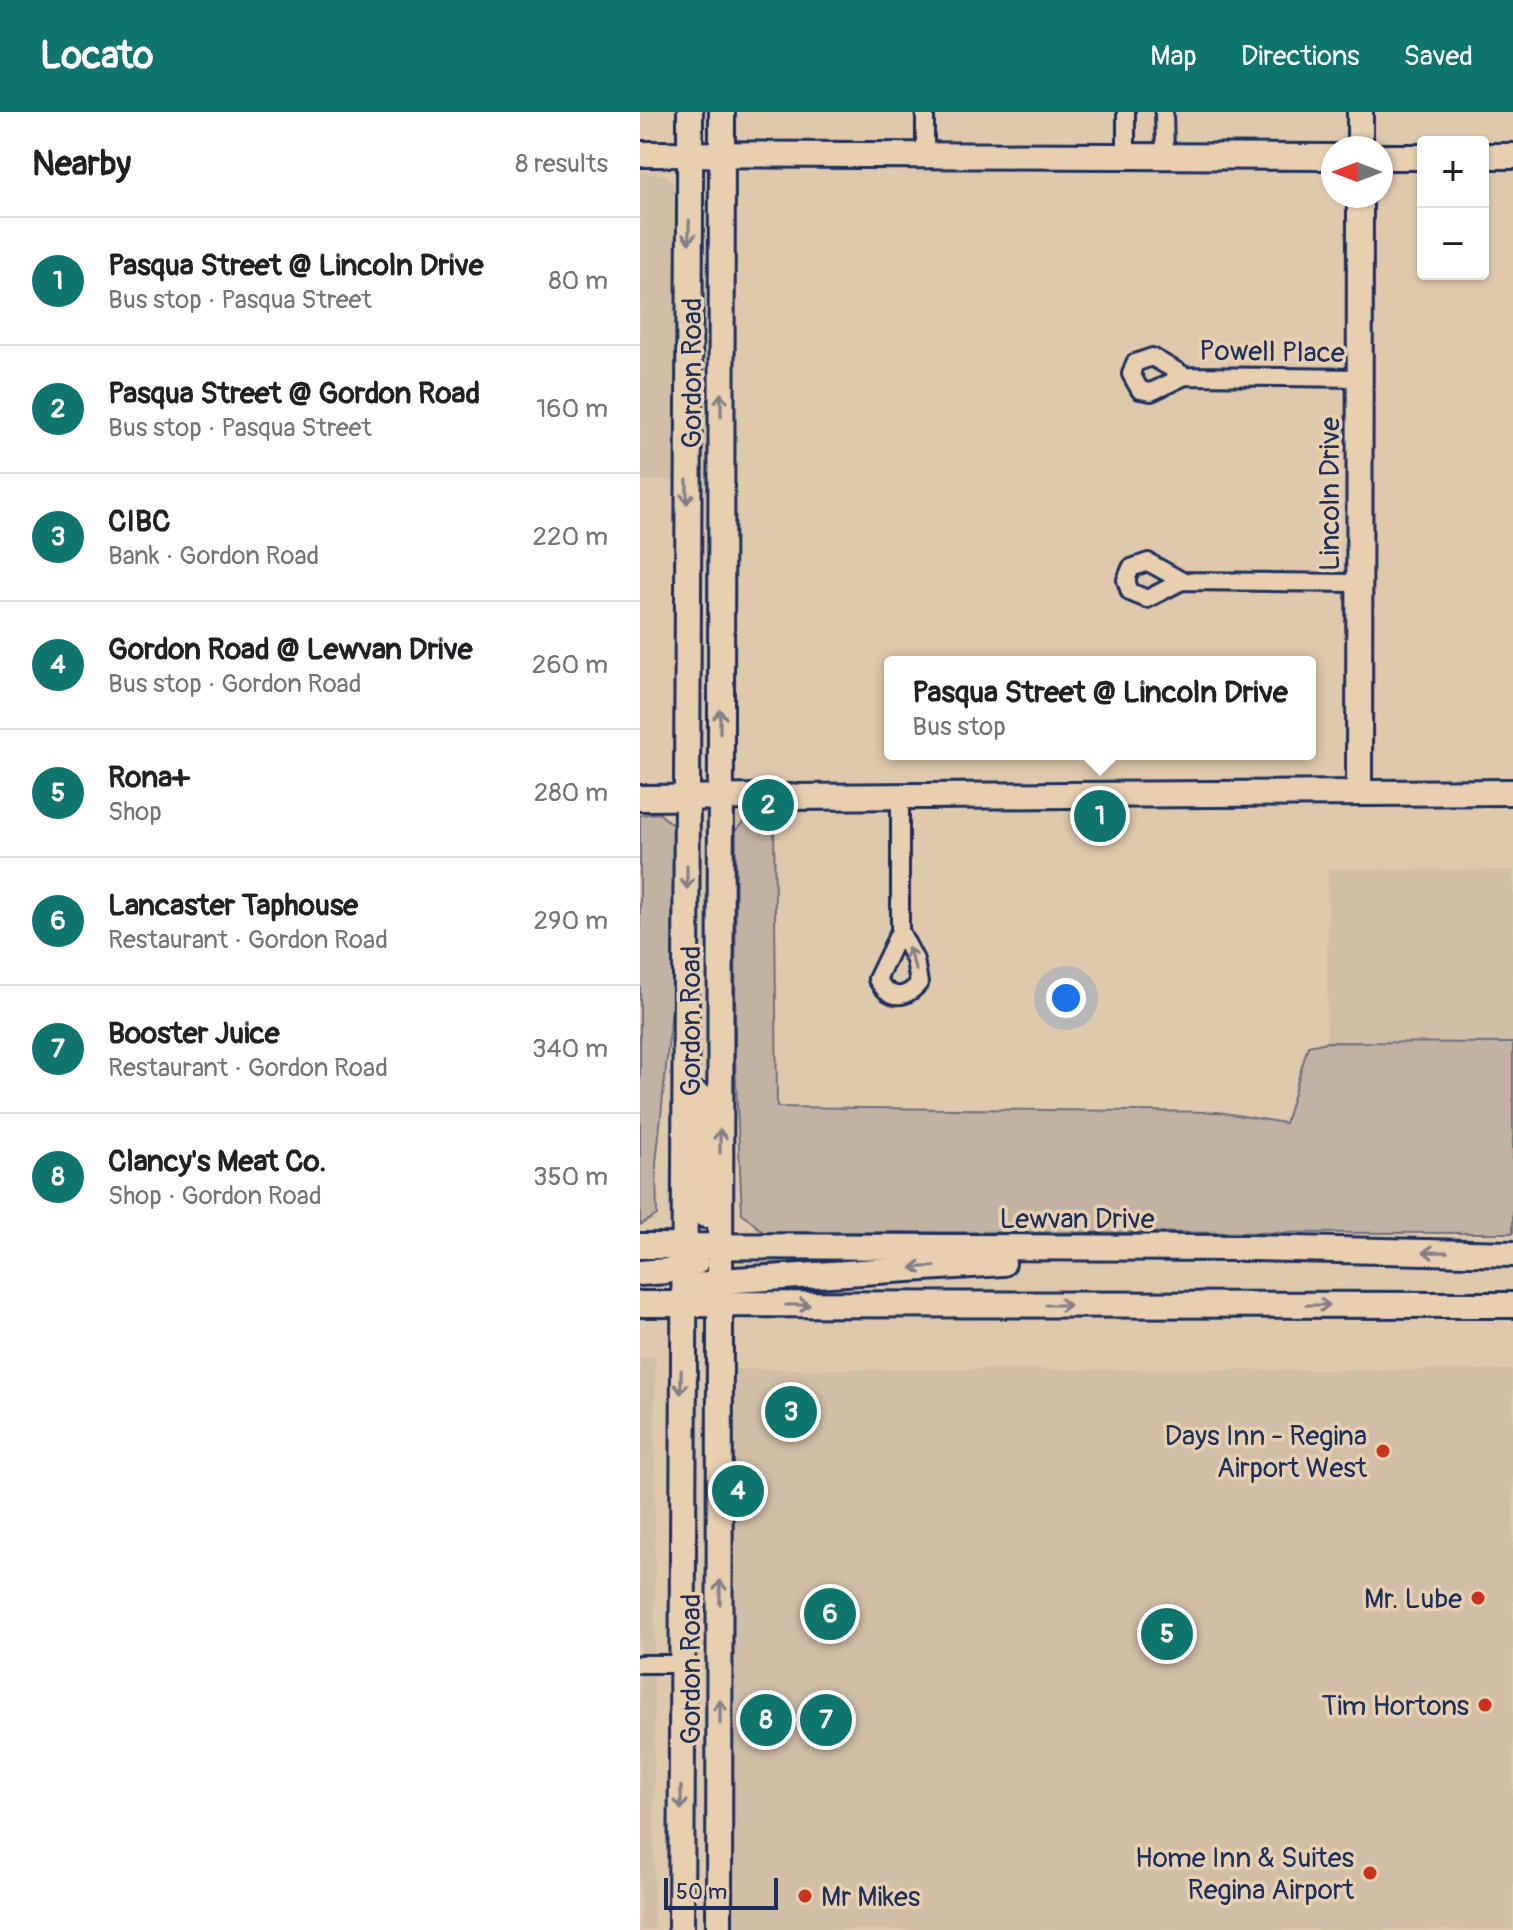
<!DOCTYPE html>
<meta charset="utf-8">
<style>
body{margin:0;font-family:Pangolin,sans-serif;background:#f6f6f6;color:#202124}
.controls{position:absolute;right:24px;top:24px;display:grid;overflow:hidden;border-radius:8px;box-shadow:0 2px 6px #0004}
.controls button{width:72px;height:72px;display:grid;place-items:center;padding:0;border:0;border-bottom:2px solid #e0e0e0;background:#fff;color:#202124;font:40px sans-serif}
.compass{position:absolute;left:681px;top:24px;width:72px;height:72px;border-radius:50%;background:#fff;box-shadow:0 2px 6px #0004;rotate:270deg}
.scale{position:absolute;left:24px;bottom:20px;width:114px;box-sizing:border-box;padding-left:8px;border:4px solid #1b2f5e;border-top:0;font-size:22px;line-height:28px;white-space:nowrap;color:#1b2f5e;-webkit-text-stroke:6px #e7cfb0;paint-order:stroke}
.you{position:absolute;left:426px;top:886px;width:28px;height:28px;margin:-20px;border:6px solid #fff;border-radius:50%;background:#1a73e8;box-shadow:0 0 0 12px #1a73e833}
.badge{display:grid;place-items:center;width:52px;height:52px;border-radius:50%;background:#0f766e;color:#fff;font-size:26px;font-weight:700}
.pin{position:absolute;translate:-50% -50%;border:4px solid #fff;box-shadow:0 2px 8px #0006}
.popup{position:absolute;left:244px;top:544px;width:432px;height:104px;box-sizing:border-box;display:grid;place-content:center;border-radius:8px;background:#fff;filter:drop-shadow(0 2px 6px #0005);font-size:26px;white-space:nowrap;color:#757577}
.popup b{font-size:30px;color:#202124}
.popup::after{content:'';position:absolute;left:50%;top:100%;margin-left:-16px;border:16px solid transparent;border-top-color:#fff}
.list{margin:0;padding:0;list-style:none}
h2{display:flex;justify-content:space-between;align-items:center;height:104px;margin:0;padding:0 32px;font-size:34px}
h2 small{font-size:26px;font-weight:400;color:#757577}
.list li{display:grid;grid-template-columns:52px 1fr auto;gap:24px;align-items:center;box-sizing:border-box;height:128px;padding:0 32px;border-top:2px solid #e0e0e0}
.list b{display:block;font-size:30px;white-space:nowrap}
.list p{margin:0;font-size:26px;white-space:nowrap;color:#757577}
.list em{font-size:26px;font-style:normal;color:#757577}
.map{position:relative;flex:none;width:873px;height:1818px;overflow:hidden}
header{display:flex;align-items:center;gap:48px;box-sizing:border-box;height:112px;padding:0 40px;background:#0f766e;color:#fff}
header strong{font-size:38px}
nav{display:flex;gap:44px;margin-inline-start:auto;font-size:28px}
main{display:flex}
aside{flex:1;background:#fff}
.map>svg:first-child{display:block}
.built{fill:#d0bea7}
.green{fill:#c2b2a1;stroke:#6e7080;stroke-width:2}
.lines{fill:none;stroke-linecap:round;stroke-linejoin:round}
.street-casing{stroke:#1b2f5e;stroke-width:22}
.secondary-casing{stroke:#1b2f5e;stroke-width:30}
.street{stroke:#e7cfb0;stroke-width:16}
.secondary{stroke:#e7cfb0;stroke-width:24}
.oneway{stroke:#817f87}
.poi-dot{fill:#c8321e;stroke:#e7cfb0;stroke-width:3}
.labels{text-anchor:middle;stroke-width:7;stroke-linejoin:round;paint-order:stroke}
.street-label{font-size:28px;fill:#1b2f5e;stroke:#e7cfb0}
.poi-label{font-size:28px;fill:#1b2f5e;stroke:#e7cfb0;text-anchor:end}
</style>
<header>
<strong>Locato</strong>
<nav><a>Map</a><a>Directions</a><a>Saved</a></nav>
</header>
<main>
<aside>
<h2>Nearby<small>8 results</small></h2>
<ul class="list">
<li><span class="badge">1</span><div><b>Pasqua Street @ Lincoln Drive</b><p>Bus stop · Pasqua Street</p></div><em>80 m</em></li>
<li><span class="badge">2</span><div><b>Pasqua Street @ Gordon Road</b><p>Bus stop · Pasqua Street</p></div><em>160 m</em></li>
<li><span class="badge">3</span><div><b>CIBC</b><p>Bank · Gordon Road</p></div><em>220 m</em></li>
<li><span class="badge">4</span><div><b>Gordon Road @ Lewvan Drive</b><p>Bus stop · Gordon Road</p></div><em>260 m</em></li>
<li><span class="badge">5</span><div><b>Rona+</b><p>Shop</p></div><em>280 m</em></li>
<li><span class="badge">6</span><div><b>Lancaster Taphouse</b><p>Restaurant · Gordon Road</p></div><em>290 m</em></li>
<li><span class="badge">7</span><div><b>Booster Juice</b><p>Restaurant · Gordon Road</p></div><em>340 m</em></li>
<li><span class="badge">8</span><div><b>Clancy's Meat Co.</b><p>Shop · Gordon Road</p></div><em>350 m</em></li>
</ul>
</aside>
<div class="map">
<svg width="873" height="1818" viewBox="0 0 873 1818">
<rect width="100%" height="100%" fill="#dfc9ad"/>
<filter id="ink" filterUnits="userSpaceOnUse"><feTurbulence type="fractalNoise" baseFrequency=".0125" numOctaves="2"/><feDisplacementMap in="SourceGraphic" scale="16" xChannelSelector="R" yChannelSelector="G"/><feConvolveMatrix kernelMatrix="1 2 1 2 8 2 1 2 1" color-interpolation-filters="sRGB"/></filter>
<g filter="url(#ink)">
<g class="built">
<path d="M 0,61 L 25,62 L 36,74 L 36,368 L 0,368 Z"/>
<path d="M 688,757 L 873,758 L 873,931 L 687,930 Z"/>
<path d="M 0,1245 L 15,1245 L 14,1818 L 0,1818 Z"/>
<path d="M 95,1257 L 873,1258 L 873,1818 L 92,1818 Z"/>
</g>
<g class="green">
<path d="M 19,701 L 37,717 L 34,877 L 16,1052 L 17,1103 L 0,1113 L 0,703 Z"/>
<path d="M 134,705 L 137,995 L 578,1000 L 645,1011 L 668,934 L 687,930 L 873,931 L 873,1121 L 123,1120 L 102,1101 L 95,947 L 96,718 L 107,706 Z"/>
</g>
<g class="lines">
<defs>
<g id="street">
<path d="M 486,0 L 486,42"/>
<path d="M 524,0 L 525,42"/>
<path d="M 285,41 L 285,0"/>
<path d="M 545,264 L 512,245 L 495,251 L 491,262 L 500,278 L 511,280 L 545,264 L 719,266"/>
<path d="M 542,469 L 508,450 L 491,456 L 486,468 L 490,480 L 507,487 L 542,469 L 719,471"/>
<path d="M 260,685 L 260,819 L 275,848 L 279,871 C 264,889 249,887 237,867 L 260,819"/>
<path d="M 0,1552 L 41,1552"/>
</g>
<g id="secondary">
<path d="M 720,36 L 720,0"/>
<path d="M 0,42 L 693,45"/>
<path d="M 843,44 L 873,44"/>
<path d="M 741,45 L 783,45"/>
<path d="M 719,680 L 720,84"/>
<path d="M 0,686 L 873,680"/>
<path d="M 59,984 L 65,1103"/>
<path d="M 0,1134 L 613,1136 L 873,1142"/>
<path d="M 0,1161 L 27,1159 L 56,1150"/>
<path d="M 0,1192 L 873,1193"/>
<path d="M 42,1192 L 51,1176 L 80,1169 L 363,1151"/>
<path d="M 41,1818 C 41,1212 51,606 50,0"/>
<path d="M 79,1818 L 82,0"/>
</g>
</defs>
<use href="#street" class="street-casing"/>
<use href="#secondary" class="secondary-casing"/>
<use href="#street" class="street"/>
<use href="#secondary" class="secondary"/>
</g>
<defs><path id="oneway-shaft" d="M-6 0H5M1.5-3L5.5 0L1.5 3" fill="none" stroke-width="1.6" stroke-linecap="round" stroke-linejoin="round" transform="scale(2)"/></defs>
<g class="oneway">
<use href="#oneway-shaft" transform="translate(49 120) rotate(91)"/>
<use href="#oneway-shaft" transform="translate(81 293) rotate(-90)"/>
<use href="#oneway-shaft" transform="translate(47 380) rotate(90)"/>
<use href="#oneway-shaft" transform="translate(80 609) rotate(-90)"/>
<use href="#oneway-shaft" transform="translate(47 765) rotate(90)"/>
<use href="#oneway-shaft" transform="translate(272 847) rotate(-110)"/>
<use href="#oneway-shaft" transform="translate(80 1029) rotate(-90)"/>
<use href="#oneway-shaft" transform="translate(795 1140) rotate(-179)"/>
<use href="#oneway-shaft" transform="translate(283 1155) rotate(177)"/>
<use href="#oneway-shaft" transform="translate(158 1193)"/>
<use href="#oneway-shaft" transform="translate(418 1193)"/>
<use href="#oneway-shaft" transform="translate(678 1193)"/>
<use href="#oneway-shaft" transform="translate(41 1270) rotate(91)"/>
<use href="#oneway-shaft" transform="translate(80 1480) rotate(-90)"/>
<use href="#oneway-shaft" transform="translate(80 1600) rotate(-90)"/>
<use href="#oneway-shaft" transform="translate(41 1686) rotate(90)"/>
</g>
</g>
<g class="poi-dot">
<circle cx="743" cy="1339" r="8"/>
<circle cx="838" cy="1486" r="8"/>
<circle cx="845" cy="1593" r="8"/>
<circle cx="730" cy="1761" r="8"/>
<circle cx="165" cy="1784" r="8"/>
</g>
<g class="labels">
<g class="street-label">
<text transform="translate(632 239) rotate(1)" y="10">Powell Place</text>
<text transform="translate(51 261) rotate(-90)" y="10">Gordon Road</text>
<text transform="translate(689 382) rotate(-90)" y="10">Lincoln Drive</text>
<text transform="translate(50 909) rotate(-90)" y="10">Gordon Road</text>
<text x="437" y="1116">Lewvan Drive</text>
<text transform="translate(50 1557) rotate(-90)" y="10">Gordon Road</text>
</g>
<g class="poi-label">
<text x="727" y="1333">Days Inn - Regina<tspan x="727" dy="32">Airport West</tspan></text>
<text x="822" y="1496">Mr. Lube</text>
<text x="829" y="1603">Tim Hortons</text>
<text x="714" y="1755">Home Inn &amp; Suites<tspan x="714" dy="32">Regina Airport</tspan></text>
<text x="181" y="1794" text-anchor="start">Mr Mikes</text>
</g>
</g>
</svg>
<div class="controls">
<button>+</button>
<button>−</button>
</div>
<svg class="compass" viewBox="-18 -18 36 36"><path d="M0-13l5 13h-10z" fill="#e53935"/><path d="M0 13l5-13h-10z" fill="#757577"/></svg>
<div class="scale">50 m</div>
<div class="you"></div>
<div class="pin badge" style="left:460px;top:704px">1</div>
<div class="popup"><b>Pasqua Street @ Lincoln Drive</b>Bus stop</div>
<div class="pin badge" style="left:128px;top:693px">2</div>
<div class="pin badge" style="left:151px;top:1300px">3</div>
<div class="pin badge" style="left:98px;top:1379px">4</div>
<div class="pin badge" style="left:527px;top:1522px">5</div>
<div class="pin badge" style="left:190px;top:1502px">6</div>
<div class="pin badge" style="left:186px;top:1608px">7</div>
<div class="pin badge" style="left:126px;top:1608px">8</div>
</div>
</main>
